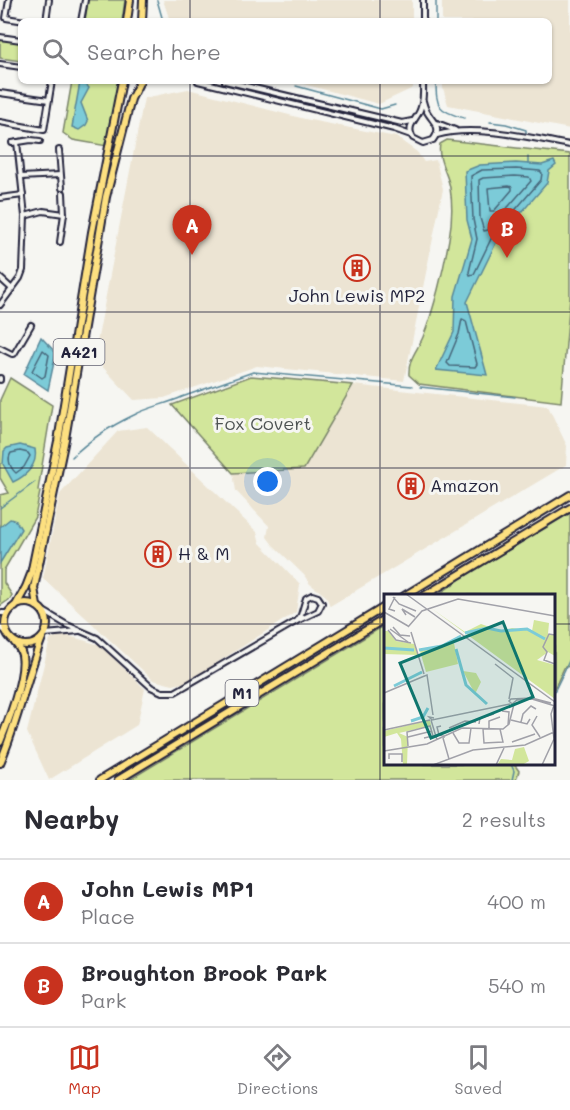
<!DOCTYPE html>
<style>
body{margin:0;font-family:Mali,sans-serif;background:#f2f2f3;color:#2b2b33}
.you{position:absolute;left:268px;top:482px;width:21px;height:21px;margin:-15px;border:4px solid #fff;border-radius:50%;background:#1a73e8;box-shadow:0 0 0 9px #1a73e833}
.badge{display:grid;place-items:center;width:39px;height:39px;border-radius:50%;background:#c8321e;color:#fff;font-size:20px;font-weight:700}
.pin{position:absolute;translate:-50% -50px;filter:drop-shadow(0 2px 3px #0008)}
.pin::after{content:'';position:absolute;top:32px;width:21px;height:18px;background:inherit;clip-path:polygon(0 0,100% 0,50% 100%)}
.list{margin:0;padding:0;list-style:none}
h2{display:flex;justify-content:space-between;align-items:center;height:78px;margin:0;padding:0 24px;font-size:26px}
h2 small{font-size:20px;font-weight:400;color:#7c7c81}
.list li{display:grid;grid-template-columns:39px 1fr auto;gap:18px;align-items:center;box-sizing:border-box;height:84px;padding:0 24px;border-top:2px solid #e1e1e2}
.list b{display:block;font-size:22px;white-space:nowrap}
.list p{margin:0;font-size:20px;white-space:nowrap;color:#7c7c81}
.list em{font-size:20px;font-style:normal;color:#7c7c81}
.icon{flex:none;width:33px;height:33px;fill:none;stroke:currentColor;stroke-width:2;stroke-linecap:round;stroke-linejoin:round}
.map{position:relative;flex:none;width:570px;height:780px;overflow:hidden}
.search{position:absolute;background:#fff;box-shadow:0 2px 4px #0004;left:18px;right:18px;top:18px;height:66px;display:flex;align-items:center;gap:15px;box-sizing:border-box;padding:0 21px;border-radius:9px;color:#7c7c81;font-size:22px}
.sheet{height:246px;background:#fff}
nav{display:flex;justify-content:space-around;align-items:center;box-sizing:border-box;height:84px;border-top:2px solid #e1e1e2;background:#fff;font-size:16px;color:#7c7c81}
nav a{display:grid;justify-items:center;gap:3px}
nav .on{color:#c8321e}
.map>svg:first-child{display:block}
.built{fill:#ece4d3}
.green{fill:#d2e69b;stroke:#7a846b;stroke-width:1.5}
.water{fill:#7ccbd8;stroke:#588799;stroke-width:1.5}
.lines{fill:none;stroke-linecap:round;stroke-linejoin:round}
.shore{stroke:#46667a;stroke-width:1.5}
.stream{stroke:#588799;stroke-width:1.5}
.minor-casing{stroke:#22223b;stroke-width:8}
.highway-casing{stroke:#22223b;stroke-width:10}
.minor{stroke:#f6f6f2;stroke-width:4}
.highway{stroke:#fde080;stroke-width:6}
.grid{fill:none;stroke:#22223b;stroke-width:1.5;stroke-opacity:0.55}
.labels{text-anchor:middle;stroke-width:6;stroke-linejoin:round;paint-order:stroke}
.shield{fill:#f6f6f2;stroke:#626272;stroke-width:1.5}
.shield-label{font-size:16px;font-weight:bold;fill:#22223b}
.poi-label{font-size:18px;fill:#22223b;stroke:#f6f6f2;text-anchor:start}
.park-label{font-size:18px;fill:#4e5353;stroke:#f6f6f2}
.inset-river{fill:none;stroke:#7ccbd8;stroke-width:3}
.inset-road{fill:none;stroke:#a1a1a9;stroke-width:1.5}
.view{fill:#0f766e;fill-opacity:0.15;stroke:#0f766e;stroke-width:3}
.inset-edge{fill:none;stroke:#22223b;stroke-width:3}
</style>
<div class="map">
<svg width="570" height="780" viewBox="0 0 570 780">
<rect width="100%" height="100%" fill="#f6f6f2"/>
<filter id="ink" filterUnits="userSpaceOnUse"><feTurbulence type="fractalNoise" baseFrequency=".0167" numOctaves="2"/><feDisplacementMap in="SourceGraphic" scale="12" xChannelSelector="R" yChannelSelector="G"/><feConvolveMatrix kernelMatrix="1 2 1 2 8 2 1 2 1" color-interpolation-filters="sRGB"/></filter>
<g filter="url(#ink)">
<g class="built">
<path d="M 163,0 L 412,0 L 412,21 L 170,21 Z"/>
<path d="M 442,0 L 570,0 L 570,129 L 448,105 L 443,88 L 443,81 L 549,81 L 549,21 L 442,21 Z"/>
<path d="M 292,81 L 413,81 L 413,88 L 379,104 Z"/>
<path d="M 188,89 L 305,119 L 396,137 L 417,152 L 424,162 L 436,160 L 443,189 L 404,381 L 257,366 L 164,398 L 134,400 L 94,358 L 144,98 Z"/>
<path d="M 353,385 L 548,406 L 567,446 L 566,465 L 330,606 L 326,596 L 310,584 L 304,575 L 273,545 L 267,537 L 269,526 L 236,491 L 233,473 L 304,469 Z"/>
<path d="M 147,427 L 257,532 L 260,543 L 300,584 L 296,612 L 187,682 L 173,685 L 153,680 L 43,578 L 60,494 L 118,431 Z"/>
<path d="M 62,634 L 100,645 L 145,689 L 137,725 L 49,780 L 27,732 L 50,640 Z"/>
</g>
<g class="green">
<path d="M 88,0 L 125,0 L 122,21 L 85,21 Z"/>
<path d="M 0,39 L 21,42 L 21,61 L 0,58 Z"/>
<path d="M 72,81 L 120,81 L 107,146 L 73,140 L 63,133 Z"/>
<path d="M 447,140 L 570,154 L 570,297 L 561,402 L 419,384 L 409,375 C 408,359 417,351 423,337 C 434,310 444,268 449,239 C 452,222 453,205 450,188 C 448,173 437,161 440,144 Z"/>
<path d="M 251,376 L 353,385 L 304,469 L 233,473 L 172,405 Z"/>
<path d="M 10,378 L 52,405 L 38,490 L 40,492 L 35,517 L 4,570 L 4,583 L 12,595 L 10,599 L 0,606 L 0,495 L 9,493 L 0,478 L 0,400 Z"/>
<path d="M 570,513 L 570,667 L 565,666 L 554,689 L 554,596 L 438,595 L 462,578 Z"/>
<path d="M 385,625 L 386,764 L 514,764 L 519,771 L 516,780 L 129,780 Z"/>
</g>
<g class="water">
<path d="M 80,82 L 85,83 L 89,88 L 81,103 L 88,121 L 86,125 L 79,130 L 72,127 Z"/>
<path d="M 554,161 L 556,165 L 549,171 L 547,183 L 497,241 L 467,302 L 487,375 L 436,370 L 454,332 L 455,296 L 472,239 L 467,220 L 465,171 L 480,165 L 516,163 L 542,165 Z"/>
<path d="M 41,337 L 56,353 L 48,390 L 24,374 Z"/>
<path d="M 20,445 L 35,449 C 38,465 26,476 13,482 L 3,464 L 4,451 L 7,448 Z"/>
<path d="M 10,519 L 16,521 L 21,529 L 0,563 L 0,527 Z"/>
</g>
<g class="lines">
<g class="shore">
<path d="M 516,169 L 540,171 L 542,173 L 541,180 L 492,237 L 474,274 L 470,275 L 469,272 L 477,239 L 473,219 L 471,176 L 482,170 Z"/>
<path d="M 515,176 L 529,177 L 531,181 L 488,230 L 484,231 L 480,218 L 479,180 L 483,178 Z"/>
<path d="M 509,186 L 512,187 L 512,190 L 494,211 L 490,211 L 488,188 Z"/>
<path d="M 462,319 L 466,321 L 477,364 L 475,367 L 450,366 L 447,363 L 459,334 Z"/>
<path d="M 43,350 L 49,355 L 45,376 L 42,378 L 32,371 Z"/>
<path d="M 20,451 L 28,453 L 30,456 L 24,467 L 16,473 C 10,468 7,459 11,453 Z"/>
</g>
<g class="stream">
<path d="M 157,0 L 163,21"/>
<path d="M 436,0 L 436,21"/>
<path d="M 274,81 L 276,82"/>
<path d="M 436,81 C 436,107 438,111 464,118"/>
<path d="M 296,86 L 381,109 L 395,105"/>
<path d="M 490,122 L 506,124 L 526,130 L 526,134"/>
<path d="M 528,157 L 528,164"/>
<path d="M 570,314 L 570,322"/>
<path d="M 420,387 L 515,397"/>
<path d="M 72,457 C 89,440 113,425 134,415 C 149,407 167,404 182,397 L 253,372 L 412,386"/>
<path d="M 0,508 L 35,482"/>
<path d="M 554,692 L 570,659"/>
<path d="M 511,764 L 514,771 L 512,780"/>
</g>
<defs>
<g id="minor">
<path d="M 9,0 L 6,18 L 25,21"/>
<path d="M 46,21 L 49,0"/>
<path d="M 81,21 L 85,0"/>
<path d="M 423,21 L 423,0"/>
<path d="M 0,37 L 21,40"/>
<path d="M 0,64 L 21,67"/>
<path d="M 198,81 L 394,129 L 411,135"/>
<path d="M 225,81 L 402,123 L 412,121"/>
<path d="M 0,93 L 49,100"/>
<path d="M 423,101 C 424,105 426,111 429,115 C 435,124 442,128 433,140 L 423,143 L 413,138 C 405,124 418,120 421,107 C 424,98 423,90 423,81"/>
<path d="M 0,122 L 44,130 L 52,81"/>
<path d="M 437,123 L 455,130"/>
<path d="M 437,135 C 473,124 532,138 570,145"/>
<path d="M 12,143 L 31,140 L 40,141"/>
<path d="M 59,150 L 62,188"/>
<path d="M 21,177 L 60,175"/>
<path d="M 0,198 L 23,195"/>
<path d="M 25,216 L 43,211 L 64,214 L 63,193"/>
<path d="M 60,242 L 64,214"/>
<path d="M 0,278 L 12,289"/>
<path d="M 0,305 L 20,278 L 23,270 L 25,216 L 17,142"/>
<path d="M 0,348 L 12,354 L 14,354 L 31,325"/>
<path d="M 0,378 L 0,380"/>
<path d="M 40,609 L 67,625 L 97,638 L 151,687 L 162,692 L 175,692 L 297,621 L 318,611 L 322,603 L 318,597 L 312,595 L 306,598 L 301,615 L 297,621"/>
<path d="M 0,613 L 8,613"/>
<path d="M 0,627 L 6,632"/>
<path d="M 45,634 L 79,631"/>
</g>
<g id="highway">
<path d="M 127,21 L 130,0"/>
<path d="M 142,21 L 143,0"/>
<path d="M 404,596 L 570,495"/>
<path d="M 424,596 L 570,508"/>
<circle cx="26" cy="624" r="21"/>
<path d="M 37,606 L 34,588 L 65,439 L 106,197 L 131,99 L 140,81"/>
<path d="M 15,607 L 26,587 L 31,574 L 41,525 L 58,441 L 92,232 L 122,81"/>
<path d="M 0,742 C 8,722 26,675 22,655 C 21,651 18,646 15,643"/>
<path d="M 0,763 C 18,722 26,679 42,638"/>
<path d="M 100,780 L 386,606"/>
<path d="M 118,780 L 386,618"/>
</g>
</defs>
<use href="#minor" class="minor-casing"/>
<use href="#highway" class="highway-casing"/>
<use href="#minor" class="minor"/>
<use href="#highway" class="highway"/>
</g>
</g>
<path class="grid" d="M 190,0 L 190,21M 380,0 L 380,21M 190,81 L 190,780M 380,81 L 380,780M 0,156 L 570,156M 0,312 L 570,312M 0,468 L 570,468M 0,624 L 386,624M 554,624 L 570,624"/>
<defs>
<symbol id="building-ring" viewBox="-11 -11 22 22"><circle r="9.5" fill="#f6f6f2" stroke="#c8321e" stroke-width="1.5"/><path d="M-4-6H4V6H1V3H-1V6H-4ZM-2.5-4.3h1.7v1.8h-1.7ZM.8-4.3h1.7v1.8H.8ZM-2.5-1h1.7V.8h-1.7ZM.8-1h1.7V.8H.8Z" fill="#c8321e"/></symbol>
</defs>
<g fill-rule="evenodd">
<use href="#building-ring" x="342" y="253" width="30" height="30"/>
<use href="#building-ring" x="396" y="471" width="30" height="30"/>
<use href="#building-ring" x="143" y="539" width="30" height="30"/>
</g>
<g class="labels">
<g class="shield">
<rect x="53.5" y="339" width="51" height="26" rx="4.5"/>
<rect x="225.5" y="680" width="33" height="26" rx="4.5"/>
</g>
<g class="shield-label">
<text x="79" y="358">A421</text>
<text x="242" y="699">M1</text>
</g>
<g class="poi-label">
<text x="357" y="302" text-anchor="middle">John Lewis MP2</text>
<text x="430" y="492">Amazon</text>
<text x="178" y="560">H &amp; M</text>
</g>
<g class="park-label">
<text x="263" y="430">Fox Covert</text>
</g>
</g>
<g transform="translate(384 594)">
<rect width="171" height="171" fill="#f6f6f2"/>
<path d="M 47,14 L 81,38 L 97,30 L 117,37 L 128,34 L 148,37 L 150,26 L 165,29 L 164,40 L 171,41 L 171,62 L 164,58 L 153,66 L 171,71 L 171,105 ZM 0,37 L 4,37 L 12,47 L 30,50 L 34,61 L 0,60 ZM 70,49 L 74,70 L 42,78 L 36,57 ZM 79,77 L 92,79 L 97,88 L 91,100 ZM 46,126 L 50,146 L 46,132 L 15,139 L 24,143 L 23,171 L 19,171 L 17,145 L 13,139 L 0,143 L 0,137 ZM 140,153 L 145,167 L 138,171 L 113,171 L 117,165 L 128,166 L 131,155 Z" fill="#d2e69b"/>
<path class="inset-river" d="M 81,39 L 103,34 L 117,37 L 143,35 L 161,45M 0,54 L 30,56M 72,55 L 82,91 L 103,110M 35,56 L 58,52 L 77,42M 10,92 L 38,78M 27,127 L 39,123 L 44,114"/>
<path class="inset-road" d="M 22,0 L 171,108M 9,3 L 15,10 L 32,17M 11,3 L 5,15 L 11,17M 0,18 L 24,32M 22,21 L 18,15 L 31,23M 9,33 L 16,41 L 26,42M 24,33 L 38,17 L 74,5 L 171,22M 6,35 L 24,48M 4,36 L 12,46 L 27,49M 27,38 L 40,80M 171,41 L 165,40 L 159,53 L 163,58 L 160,66 L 171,70M 111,70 L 129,84 L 125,105M 38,83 L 43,81 L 49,121M 0,99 L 38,83M 167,109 L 148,104 L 127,105 L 125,107 L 128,110 L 133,106 L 148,105 L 171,112M 118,117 L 125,118 L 124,131M 153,122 L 148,131 L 156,143M 50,124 L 45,123 L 48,126 L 126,110M 47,126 L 53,146M 127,126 L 143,130 L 146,125M 137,128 L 139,120 L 147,112 L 152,115M 95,130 L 96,124 L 110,120M 57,132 L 53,133 L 55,141 L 61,143M 65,134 L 81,127 L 92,128M 99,135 L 100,149 L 119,148 L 116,135M 105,135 L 105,127 L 116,123M 0,136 L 46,126M 69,139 L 75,149 L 85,149 L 87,134M 24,143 L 48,137M 59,144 L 65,165M 128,148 L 151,140M 24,152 L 23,138 L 46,132 L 49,142 L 40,144M 0,157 L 43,150 L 78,134 L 119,135 L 125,130 L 130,110M 5,165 L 5,160 L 18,160 L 18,168M 49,171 L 89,156 L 141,151 L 170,138M 112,171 L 120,154M 158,171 L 170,145 L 167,120 L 170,111"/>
<path class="view" d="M 119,28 L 149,103 L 47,144 L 16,69 Z"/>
<rect width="171" height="171" class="inset-edge"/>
</g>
</svg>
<div class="you"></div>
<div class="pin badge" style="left:192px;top:255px">A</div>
<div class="pin badge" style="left:507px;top:258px">B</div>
<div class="search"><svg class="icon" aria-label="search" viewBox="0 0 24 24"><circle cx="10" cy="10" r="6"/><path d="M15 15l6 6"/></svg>Search here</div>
</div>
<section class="sheet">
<h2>Nearby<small>2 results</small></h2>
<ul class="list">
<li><span class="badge">A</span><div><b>John Lewis MP1</b><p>Place</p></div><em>400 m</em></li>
<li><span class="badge">B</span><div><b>Broughton Brook Park</b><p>Park</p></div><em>540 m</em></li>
</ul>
</section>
<nav>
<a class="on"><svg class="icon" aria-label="map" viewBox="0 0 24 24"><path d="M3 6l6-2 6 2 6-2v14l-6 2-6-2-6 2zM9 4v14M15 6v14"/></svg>Map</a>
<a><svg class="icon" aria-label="directions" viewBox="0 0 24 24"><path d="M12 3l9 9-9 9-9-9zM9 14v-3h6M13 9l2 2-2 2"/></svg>Directions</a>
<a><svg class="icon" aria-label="saved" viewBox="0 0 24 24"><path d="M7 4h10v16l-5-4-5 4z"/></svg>Saved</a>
</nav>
